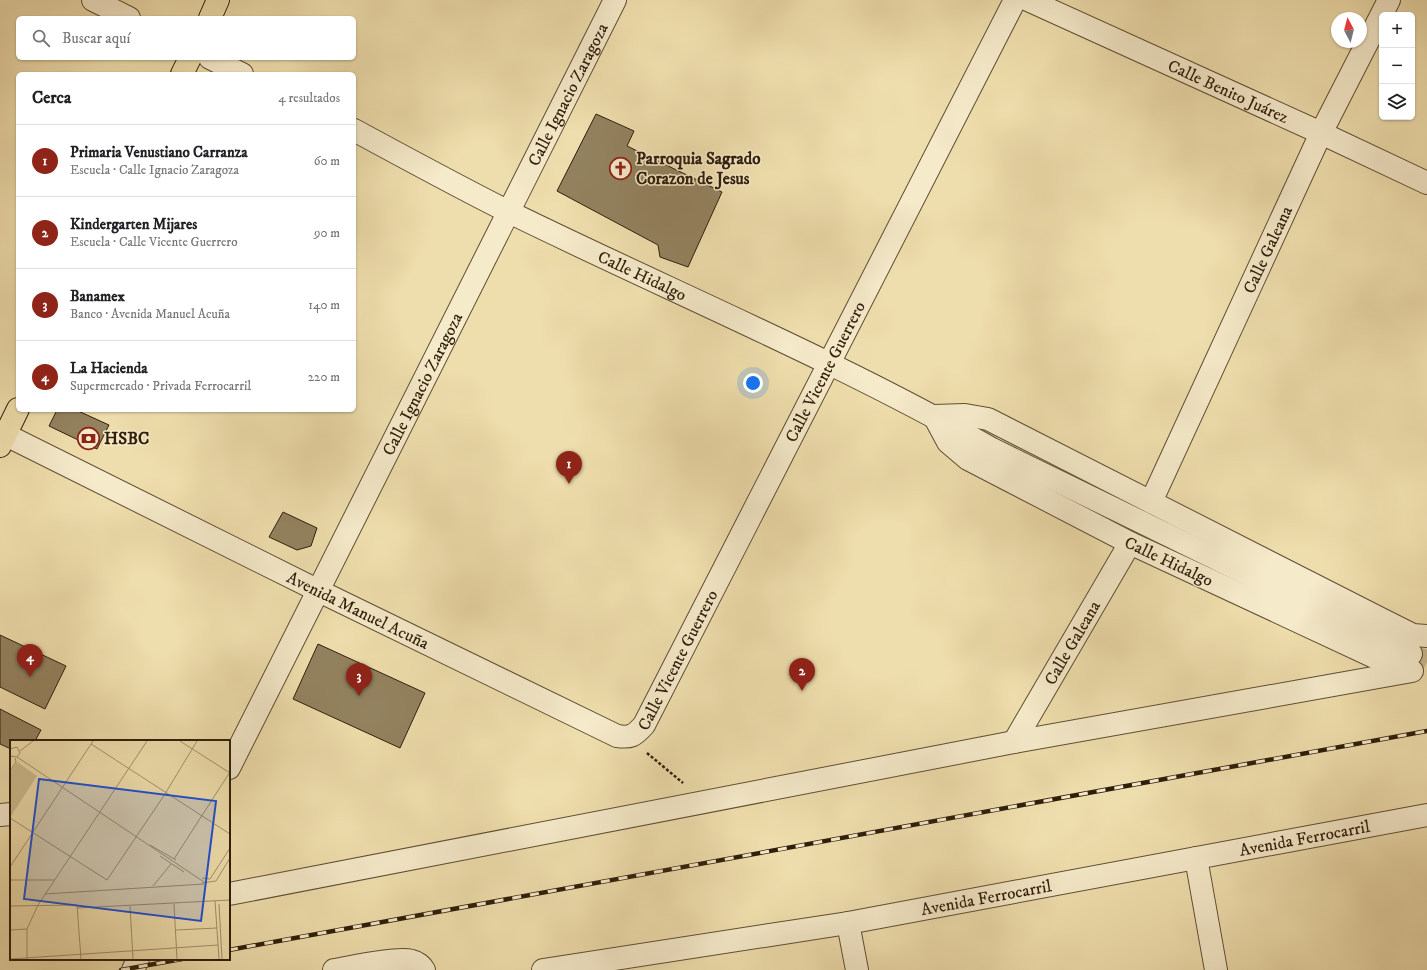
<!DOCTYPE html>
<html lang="es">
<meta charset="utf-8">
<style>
body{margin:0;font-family:"IM FELL DW Pica",serif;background:#f6f6f6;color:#202124}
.controls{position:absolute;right:12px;top:12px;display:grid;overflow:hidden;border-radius:6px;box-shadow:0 1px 3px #0004}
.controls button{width:36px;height:36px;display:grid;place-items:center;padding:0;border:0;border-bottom:1px solid #e0e0e0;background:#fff;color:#202124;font:20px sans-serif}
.compass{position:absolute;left:1331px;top:12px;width:36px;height:36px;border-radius:50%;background:#fff;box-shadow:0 1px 3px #0004;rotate:353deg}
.you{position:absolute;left:753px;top:383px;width:14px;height:14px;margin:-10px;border:3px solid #fff;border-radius:50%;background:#1a73e8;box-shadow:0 0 0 6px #1a73e833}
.badge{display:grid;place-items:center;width:26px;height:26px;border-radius:50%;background:#8f2418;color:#fff;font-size:13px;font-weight:700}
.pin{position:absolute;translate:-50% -33px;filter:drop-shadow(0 1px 2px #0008)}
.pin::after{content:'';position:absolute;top:21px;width:14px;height:12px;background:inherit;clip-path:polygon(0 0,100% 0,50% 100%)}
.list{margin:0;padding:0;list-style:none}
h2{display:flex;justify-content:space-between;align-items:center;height:52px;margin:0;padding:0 16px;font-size:17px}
h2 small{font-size:13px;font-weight:400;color:#757577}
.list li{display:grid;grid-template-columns:26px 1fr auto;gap:12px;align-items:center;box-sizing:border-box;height:72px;padding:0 16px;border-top:1px solid #e0e0e0}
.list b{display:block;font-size:15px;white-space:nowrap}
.list p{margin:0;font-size:13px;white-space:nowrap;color:#757577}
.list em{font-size:13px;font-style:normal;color:#757577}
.icon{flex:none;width:22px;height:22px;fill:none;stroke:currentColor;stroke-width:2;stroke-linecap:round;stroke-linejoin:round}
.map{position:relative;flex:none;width:1427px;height:970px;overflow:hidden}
.search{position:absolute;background:#fff;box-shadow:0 1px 3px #0004;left:16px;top:16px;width:340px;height:44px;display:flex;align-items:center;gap:10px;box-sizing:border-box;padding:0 14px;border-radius:6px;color:#757577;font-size:15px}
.panel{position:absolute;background:#fff;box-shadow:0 1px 3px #0004;left:16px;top:72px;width:340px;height:340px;border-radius:6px}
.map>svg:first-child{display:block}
.building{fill:#93825f;stroke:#2f1e0b}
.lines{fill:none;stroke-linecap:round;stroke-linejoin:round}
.minor-tunnel{stroke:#c9b88d;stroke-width:22;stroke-dasharray:22 11;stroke-linecap:butt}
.minor-casing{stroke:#5f4e34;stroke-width:24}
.major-casing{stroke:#2f1e0b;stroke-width:24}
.path{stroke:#2f1e0b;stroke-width:2.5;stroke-dasharray:3 2;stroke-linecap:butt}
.minor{stroke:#f5eaca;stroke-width:22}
.major{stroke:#efdead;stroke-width:22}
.rail-casing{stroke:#2f1e0b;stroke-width:4.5}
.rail{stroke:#f5eaca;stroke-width:3;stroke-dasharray:9;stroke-linecap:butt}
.labels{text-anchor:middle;stroke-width:3;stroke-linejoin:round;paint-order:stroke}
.street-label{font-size:17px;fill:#2f1e0b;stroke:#f5eaca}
.poi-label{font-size:17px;font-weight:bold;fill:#2f1e0b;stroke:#f5eaca;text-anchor:start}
.inset-road{fill:none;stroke:#a2916c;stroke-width:1}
.view{fill:#1d4ed8;fill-opacity:0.15;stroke:#1d4ed8;stroke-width:2}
.inset-edge{fill:none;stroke:#2f1e0b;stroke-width:2}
</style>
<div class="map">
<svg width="1427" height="970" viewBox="0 0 1427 970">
<rect width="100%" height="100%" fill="#efdead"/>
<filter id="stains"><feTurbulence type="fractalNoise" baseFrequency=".005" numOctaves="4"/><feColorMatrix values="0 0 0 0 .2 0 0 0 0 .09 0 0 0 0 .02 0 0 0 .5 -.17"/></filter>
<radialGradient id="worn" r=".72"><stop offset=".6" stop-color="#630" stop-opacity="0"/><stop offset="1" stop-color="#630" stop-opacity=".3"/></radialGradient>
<g class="building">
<path d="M 596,114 L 634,131 L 627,146 L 722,192 L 688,267 L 660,257 L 658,245 L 557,191 Z"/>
<path d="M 57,410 L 76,410 L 109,425 L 97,449 L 49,426 Z"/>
<path d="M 283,512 L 317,528 L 311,546 L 297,550 L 269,537 Z"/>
<path d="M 0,635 L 66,666 L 45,709 L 0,687 Z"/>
<path d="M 318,644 L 425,693 L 400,748 L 293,699 Z"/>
<path d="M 0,709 L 41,730 L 35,741 L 11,741 L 11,749 L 0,744 Z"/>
</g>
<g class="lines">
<path class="minor-tunnel" d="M 1411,654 L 1427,662"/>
<defs>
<g id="minor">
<path d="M 93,0 L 129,18"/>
<path id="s1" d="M 1028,0 L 1321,133 L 1427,183"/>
<path d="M 210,58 L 242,74"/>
<path id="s2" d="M 354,130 C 406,158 457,186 509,212 C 670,291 836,360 992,449 L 1411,654"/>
<path id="s3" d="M 0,432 L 319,591 L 617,736 C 631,738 634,736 644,725 L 1015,0"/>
<path id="s4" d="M 1151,502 L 1321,133 L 1389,0"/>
<path d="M 1409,670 L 1396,667 L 1130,543 L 968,459 L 948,442 L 934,416 L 965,415 L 988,419 L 1383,620 L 1413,635 L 1427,636"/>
<path id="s5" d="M 1014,742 L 1130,543"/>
<path id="s6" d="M 229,768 L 615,0"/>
<path d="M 0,815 L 11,814"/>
<path d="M 1196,858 L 1216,970"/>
<path d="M 229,894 L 1014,742 L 1412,671"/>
<path d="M 848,923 L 857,970"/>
<path d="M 133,970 L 138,959"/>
<path d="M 334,970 C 352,967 397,957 412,961 C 417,962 422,966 424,970"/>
<path id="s7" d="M 543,970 L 848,923 L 1427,815"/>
</g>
<g id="major">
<path d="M 210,18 L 218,0"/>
<path d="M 182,74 L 190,58"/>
<path d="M 0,446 L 18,409"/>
</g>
</defs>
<use href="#minor" class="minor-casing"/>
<use href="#major" class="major-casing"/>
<path class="path" d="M 647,753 L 683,783"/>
<use href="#minor" class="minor"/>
<use href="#major" class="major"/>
<defs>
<g id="rail">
<path d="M 229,950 L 1427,731"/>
<path d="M 121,970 L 182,959"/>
</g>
</defs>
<use href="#rail" class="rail-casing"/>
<use href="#rail" class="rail"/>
</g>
<defs>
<symbol id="church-ring" viewBox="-11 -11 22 22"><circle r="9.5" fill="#f5eaca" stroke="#8f2418" stroke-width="1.5"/><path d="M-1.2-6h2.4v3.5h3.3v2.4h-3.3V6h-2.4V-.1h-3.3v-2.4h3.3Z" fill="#8f2418"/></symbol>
<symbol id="bank-ring" viewBox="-11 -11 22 22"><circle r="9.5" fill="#f5eaca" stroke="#8f2418" stroke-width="1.5"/><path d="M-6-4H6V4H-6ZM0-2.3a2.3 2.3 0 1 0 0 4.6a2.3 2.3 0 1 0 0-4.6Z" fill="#8f2418"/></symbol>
</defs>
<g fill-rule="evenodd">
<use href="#church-ring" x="608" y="156" width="25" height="25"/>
<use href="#bank-ring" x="76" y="426" width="25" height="25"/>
</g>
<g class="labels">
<g class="street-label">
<text dy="6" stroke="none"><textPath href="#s1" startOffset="220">Calle Benito Juárez</textPath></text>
<text dy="6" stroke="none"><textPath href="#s6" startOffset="754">Calle Ignacio Zaragoza</textPath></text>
<text dy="6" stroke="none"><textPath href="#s4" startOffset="278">Calle Galeana</textPath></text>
<text dy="6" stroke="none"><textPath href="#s2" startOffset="323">Calle Hidalgo</textPath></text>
<text dy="6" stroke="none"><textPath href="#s3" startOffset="1116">Calle Vicente Guerrero</textPath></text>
<text dy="6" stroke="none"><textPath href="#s6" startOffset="430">Calle Ignacio Zaragoza</textPath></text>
<text transform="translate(1169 561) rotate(25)" y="6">Calle Hidalgo</text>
<text dy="6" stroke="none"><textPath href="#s3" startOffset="400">Avenida Manuel Acuña</textPath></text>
<text dy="6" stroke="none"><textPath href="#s5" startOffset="115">Calle Galeana</textPath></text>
<text dy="6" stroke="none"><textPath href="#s3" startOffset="792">Calle Vicente Guerrero</textPath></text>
<text dy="6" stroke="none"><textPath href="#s7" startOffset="773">Avenida Ferrocarril</textPath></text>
<text dy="6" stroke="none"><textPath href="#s7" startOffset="449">Avenida Ferrocarril</textPath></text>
</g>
<g class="poi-label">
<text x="636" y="164">Parroquia Sagrado<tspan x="636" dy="20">Corazon de Jesus</tspan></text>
<text x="104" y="444">HSBC</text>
</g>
</g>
<g transform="translate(10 740)">
<rect width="220" height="220" fill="#efdead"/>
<path d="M 7,22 L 27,36 L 1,76 L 0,33 Z" fill="#cebd91"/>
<path class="inset-road" d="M 170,1 L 220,33M 81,4 L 220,94M 0,9 L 7,7 L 10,13 L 7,17 L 0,16M 10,11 L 23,1M 7,17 L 194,142M 0,31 L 6,22 L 5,18M 0,78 L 97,140 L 155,54 L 187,1M 140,105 L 166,120M 150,116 L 174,132M 164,119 L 220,32M 0,127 L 83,1M 192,138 L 200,139 L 220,108M 0,140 L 44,140M 192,143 L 206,141 L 220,118M 143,146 L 161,124M 35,154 L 194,144M 205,161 L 209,219M 164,164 L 167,219M 209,164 L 212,219M 0,166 L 67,165 L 71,219M 120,166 L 123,219M 67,168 L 220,160M 0,190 L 17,189M 166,190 L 207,188M 0,219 L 208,205M 17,219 L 17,189 L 28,165 L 137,1"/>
<path class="view" d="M 29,39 L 206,61 L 191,181 L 14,159 Z"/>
<rect width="220" height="220" class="inset-edge"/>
</g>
<rect width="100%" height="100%" filter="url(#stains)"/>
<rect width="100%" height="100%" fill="url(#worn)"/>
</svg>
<div class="controls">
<button>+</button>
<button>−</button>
<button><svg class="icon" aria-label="layers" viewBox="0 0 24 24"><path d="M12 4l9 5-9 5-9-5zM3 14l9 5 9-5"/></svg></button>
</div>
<svg class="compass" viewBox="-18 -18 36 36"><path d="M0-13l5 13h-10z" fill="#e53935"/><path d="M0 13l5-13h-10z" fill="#757577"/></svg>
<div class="you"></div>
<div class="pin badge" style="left:569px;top:484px">1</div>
<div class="pin badge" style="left:802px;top:691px">2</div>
<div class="pin badge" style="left:359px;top:696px">3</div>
<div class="pin badge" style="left:30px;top:677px">4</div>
<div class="search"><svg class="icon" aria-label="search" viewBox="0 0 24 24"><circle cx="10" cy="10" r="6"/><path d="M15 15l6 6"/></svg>Buscar aquí</div>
<section class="panel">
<h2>Cerca<small>4 resultados</small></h2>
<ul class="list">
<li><span class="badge">1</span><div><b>Primaria Venustiano Carranza</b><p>Escuela · Calle Ignacio Zaragoza</p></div><em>60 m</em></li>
<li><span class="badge">2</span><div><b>Kindergarten Mijares</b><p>Escuela · Calle Vicente Guerrero</p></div><em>90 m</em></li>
<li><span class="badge">3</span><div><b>Banamex</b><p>Banco · Avenida Manuel Acuña</p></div><em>140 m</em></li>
<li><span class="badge">4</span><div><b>La Hacienda</b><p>Supermercado · Privada Ferrocarril</p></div><em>220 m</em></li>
</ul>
</section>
</div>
